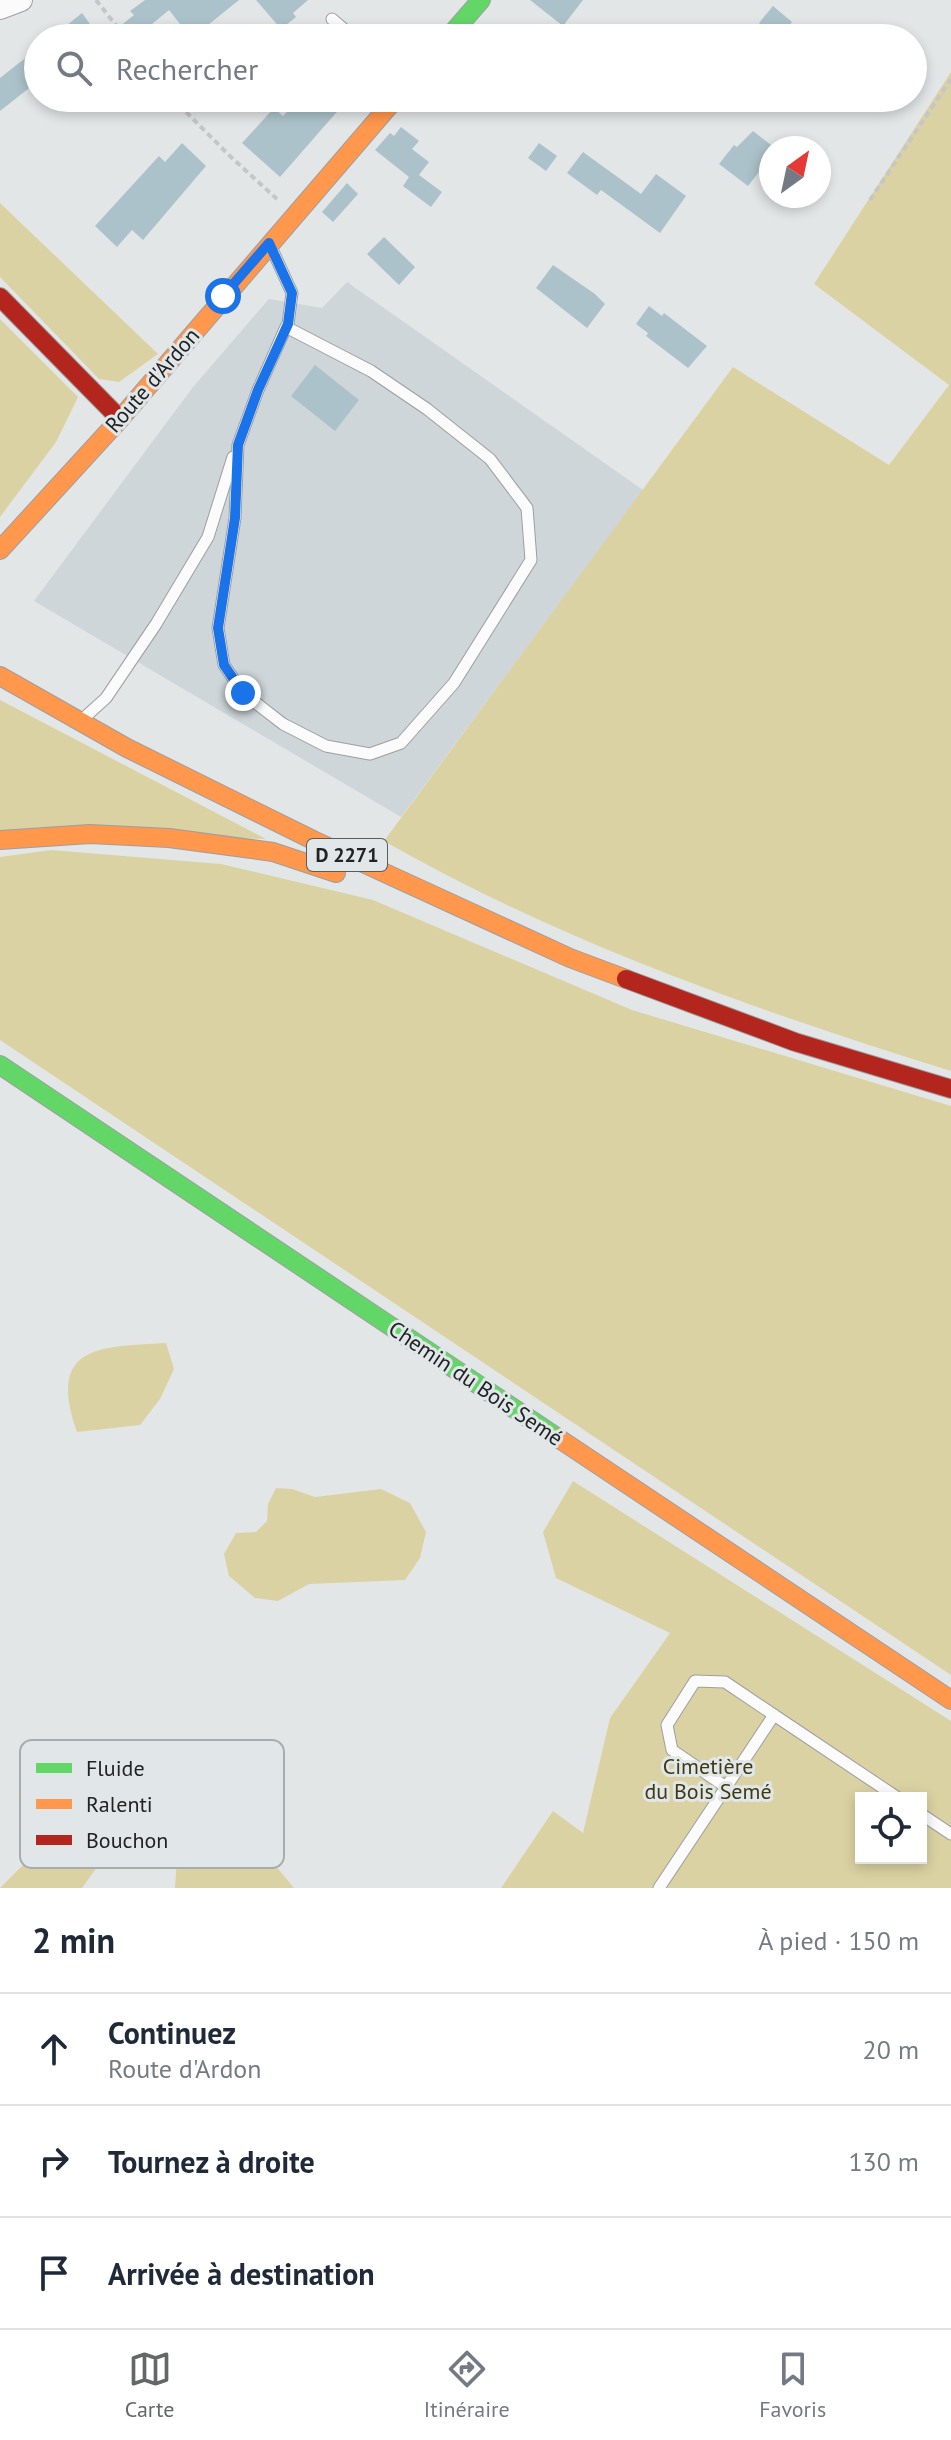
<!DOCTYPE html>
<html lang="fr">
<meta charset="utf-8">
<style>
body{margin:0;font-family:"PT Sans",sans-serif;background:#f2f2f3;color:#1f2937}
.controls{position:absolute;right:24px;bottom:24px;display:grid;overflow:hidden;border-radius:0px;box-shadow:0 4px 12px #0003}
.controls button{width:72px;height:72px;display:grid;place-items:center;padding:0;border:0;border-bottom:2px solid #e0e1e3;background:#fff;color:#1f2937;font:40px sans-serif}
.compass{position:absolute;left:759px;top:136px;width:72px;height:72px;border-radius:50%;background:#fff;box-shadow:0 4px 12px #0003;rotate:33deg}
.stop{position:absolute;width:24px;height:24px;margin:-18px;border:6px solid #1a73e8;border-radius:50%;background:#fff}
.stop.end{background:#1a73e8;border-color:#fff;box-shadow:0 2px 8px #0008}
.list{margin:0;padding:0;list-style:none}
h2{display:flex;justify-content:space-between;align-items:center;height:104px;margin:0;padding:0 32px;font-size:34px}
h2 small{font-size:26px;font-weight:400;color:#747a83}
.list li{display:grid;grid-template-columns:52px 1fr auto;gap:24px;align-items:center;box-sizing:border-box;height:112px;padding:0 32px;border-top:2px solid #e0e1e3}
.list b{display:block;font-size:30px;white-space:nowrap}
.list p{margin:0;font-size:26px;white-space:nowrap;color:#747a83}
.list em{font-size:26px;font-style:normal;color:#747a83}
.icon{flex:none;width:44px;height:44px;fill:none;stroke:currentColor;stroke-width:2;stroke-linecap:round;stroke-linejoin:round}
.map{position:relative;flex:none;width:951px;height:1888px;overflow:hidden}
.search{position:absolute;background:#fff;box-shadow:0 4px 12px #0003;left:24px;right:24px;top:24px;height:88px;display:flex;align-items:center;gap:20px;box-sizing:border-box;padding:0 28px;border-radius:44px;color:#747a83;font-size:30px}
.sheet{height:440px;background:#fff}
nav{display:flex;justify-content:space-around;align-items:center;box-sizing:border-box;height:112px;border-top:2px solid #e0e1e3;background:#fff;font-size:22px;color:#747a83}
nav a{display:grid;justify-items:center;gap:4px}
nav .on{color:#646768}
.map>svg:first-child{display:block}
.built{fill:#ced6d9}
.green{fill:#dbd2a3;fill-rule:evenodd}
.building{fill:#acc2ca}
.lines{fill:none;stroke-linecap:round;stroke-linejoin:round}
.lane-casing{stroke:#9d9ea0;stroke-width:13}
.street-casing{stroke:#9d9ea0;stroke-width:24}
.fast-casing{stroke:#9d9ea0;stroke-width:20}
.slow-casing{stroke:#9d9ea0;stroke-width:20}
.jam-casing{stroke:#9d9ea0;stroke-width:20}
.path{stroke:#c5c6c6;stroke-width:4;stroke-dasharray:6 4;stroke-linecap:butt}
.lane{stroke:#fbfbfb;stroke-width:11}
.street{stroke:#fbfbfb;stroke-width:22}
.fast{stroke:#63d668;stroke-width:18}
.slow{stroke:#ff974d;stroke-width:18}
.jam{stroke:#b3261e;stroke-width:18}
.route{stroke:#1a73e8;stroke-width:10}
.labels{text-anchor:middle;stroke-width:6;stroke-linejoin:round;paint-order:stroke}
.shield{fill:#e1e7e9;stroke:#5a5d5e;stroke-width:2}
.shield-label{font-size:20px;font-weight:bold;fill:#202223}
.street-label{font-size:22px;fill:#202223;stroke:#e1e7e9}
.park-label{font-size:22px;fill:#403811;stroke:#e1e7e9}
.key{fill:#e1e7e9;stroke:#a7acae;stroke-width:2}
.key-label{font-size:22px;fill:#202223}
</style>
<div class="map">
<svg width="951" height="1888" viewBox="0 0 951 1888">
<rect width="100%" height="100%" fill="#e3e6e7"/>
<path class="built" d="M 347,282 L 643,490 L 401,817 L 34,601 L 193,387 L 269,299 L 322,308 Z"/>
<g class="green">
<path d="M 951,72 L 951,1071 C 756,1010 562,943 384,841 L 733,367 L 889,465 L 949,385 L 814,284 Z"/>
<path d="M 0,203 L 158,354 L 119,382 L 99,379 L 0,277 Z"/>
<path d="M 0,319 L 78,397 L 56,442 L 0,517 Z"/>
<path d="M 0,700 L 266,839 L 0,832 Z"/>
<path d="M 51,850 L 221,864 L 373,900 L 632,1010 L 951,1106 L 951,1675 L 0,1040 L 0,857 Z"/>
<path d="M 166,1343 L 174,1369 L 160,1399 L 140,1425 L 77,1432 C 47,1345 98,1347 166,1343 Z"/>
<path d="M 573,1481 L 951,1721 L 951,1888 L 501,1888 L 553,1811 L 583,1833 L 610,1718 L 670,1633 L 556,1578 L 543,1532 ZM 861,1798 L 921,1798 L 921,1858 L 861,1858 Z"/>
<path d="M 276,1488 L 292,1489 L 315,1497 L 381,1489 L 410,1503 L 426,1532 L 420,1558 L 405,1580 L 309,1584 L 278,1601 L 255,1598 L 229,1576 L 224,1554 L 236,1533 L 256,1532 L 267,1521 L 268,1504 Z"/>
<path d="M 211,1767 L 245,1829 L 294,1888 L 175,1888 L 180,1808 Z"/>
<path d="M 115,1773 L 136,1813 L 82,1888 L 0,1888 Z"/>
</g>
<g class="building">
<path d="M 145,0 L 239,0 L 208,25 L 219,38 L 191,38 L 169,10 L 135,38 L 105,38 L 134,15 L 130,11 Z"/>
<path d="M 256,0 L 308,0 L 293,13 L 296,17 L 281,29 Z"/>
<path d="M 530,0 L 583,0 L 563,26 Z"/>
<path d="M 773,6 L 792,22 L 780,38 L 759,23 Z"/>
<path d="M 82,13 L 100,38 L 51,38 Z"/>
<path d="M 38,48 L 38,81 L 0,111 L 0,78 Z"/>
<path d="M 311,98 L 349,98 L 280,177 L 242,143 L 274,108 L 283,116 L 293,105 L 300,110 Z"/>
<path d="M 401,127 L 419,141 L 412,149 L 429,162 L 419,175 L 442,192 L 431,207 L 403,186 L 409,177 L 375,150 L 390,133 L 394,136 Z"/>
<path d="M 753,131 L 771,145 L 771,156 L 748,186 L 719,164 L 734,145 L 737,147 Z"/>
<path d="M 182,143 L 206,166 L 143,240 L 132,230 L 117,247 L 95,226 L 159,156 L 165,162 Z"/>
<path d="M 539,143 L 557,156 L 546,171 L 528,158 Z"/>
<path d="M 583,152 L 641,194 L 656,174 L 686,196 L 660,233 L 601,190 L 597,195 L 567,173 Z"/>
<path d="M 347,183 L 358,194 L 333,222 L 322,212 Z"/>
<path d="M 384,237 L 415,267 L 399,285 L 367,254 Z"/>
<path d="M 553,265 L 595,294 L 605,304 L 587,328 L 536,288 Z"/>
<path d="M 649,306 L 662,316 L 664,313 L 707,346 L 688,368 L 646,336 L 648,333 L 636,324 Z"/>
<path d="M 315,365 L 359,400 L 335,431 L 291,396 Z"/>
</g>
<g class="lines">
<defs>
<g id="lane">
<path d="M 332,19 L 354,38"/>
<path d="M 271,247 L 292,293 L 288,324 L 286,327 L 258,390 L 238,445 L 235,518 L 218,628 L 224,665 L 243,693 L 283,724 L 326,746 L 370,754 L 401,743 L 454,683 L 531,560 L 527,508 L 490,459 L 427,409 L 371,371 L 286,327"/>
<path d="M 85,717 L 106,698 L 156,624 L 208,537 L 233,457"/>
<path d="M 726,1787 L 672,1750 L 667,1725 L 695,1681 L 725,1682 L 774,1715"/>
<path d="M 921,1814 L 951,1834"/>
<path d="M 659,1888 L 774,1715 L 898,1798"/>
</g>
<path id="street" d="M 0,8 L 21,0"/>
<g id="fast">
<path d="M 448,38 L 481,0"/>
<path d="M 0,1065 L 558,1438"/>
</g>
<g id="slow">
<path d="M 0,550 L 120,419 L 396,98"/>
<path d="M 0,676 L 127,748 L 313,840 L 570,958 L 626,979"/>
<path d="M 0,840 L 90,834 L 169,838 L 273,852 L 336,873"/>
<path d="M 558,1438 L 951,1700"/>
</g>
<g id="jam">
<path d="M 0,297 L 120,419"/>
<path d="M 626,979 L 795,1042 L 951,1089"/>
</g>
</defs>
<use href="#lane" class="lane-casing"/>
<use href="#street" class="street-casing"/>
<use href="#fast" class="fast-casing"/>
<use href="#slow" class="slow-casing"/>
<use href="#jam" class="jam-casing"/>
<g class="path">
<path d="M 96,0 L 126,38"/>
<path d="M 172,98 L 231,157 L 277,199"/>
<path d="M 870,200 L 951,79"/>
</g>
<use href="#lane" class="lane"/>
<use href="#street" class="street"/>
<use href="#fast" class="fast"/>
<use href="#slow" class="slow"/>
<use href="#jam" class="jam"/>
</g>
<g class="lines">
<path class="route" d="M 223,296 L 269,243 L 292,293 L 288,324 L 258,390 L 238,445 L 235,518 L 218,628 L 224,665 L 243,693"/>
</g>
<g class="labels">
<rect class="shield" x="307" y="839" width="80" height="32" rx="6"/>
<g class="shield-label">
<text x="347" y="862">D 2271</text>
</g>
<g class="street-label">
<text transform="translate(152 380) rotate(-49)" y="8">Route d'Ardon</text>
<text transform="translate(476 1383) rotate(34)" y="8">Chemin du Bois Semé</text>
</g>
<g class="park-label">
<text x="708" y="1774">Cimetière<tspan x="708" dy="25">du Bois Semé</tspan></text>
</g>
</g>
<rect x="20" y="1740" width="264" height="128" rx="12" class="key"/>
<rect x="36" y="1763" width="36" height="10" fill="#63d668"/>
<rect x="36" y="1799" width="36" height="10" fill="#ff974d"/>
<rect x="36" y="1835" width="36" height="10" fill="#b3261e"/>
<g class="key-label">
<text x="86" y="1776">Fluide</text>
<text x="86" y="1812">Ralenti</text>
<text x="86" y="1848">Bouchon</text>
</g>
</svg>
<div class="controls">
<button><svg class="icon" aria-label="locate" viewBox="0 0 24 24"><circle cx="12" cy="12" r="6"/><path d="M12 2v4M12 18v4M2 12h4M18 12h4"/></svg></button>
</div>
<svg class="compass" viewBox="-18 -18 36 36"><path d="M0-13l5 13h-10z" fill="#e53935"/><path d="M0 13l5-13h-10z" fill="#747a83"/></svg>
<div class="stop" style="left:223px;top:296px"></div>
<div class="stop end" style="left:243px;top:693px"></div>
<div class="search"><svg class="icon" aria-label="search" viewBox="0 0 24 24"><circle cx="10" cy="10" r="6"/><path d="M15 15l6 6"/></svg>Rechercher</div>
</div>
<section class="sheet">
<h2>2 min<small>À pied · 150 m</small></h2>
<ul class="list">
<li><svg class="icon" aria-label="ahead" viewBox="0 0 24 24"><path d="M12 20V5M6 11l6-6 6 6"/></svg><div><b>Continuez</b><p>Route d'Ardon</p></div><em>20 m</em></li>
<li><svg class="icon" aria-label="right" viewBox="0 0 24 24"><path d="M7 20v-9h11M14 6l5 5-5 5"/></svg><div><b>Tournez à droite</b></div><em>130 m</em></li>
<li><svg class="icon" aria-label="arrive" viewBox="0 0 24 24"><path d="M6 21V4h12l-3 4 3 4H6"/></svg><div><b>Arrivée à destination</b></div></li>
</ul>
</section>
<nav>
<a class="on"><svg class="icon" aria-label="map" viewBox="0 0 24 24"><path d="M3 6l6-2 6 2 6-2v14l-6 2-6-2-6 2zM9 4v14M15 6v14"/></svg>Carte</a>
<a><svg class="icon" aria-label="directions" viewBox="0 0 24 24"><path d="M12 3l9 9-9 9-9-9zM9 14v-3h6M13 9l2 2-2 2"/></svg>Itinéraire</a>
<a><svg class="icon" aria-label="saved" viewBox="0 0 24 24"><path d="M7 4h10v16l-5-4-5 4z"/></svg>Favoris</a>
</nav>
